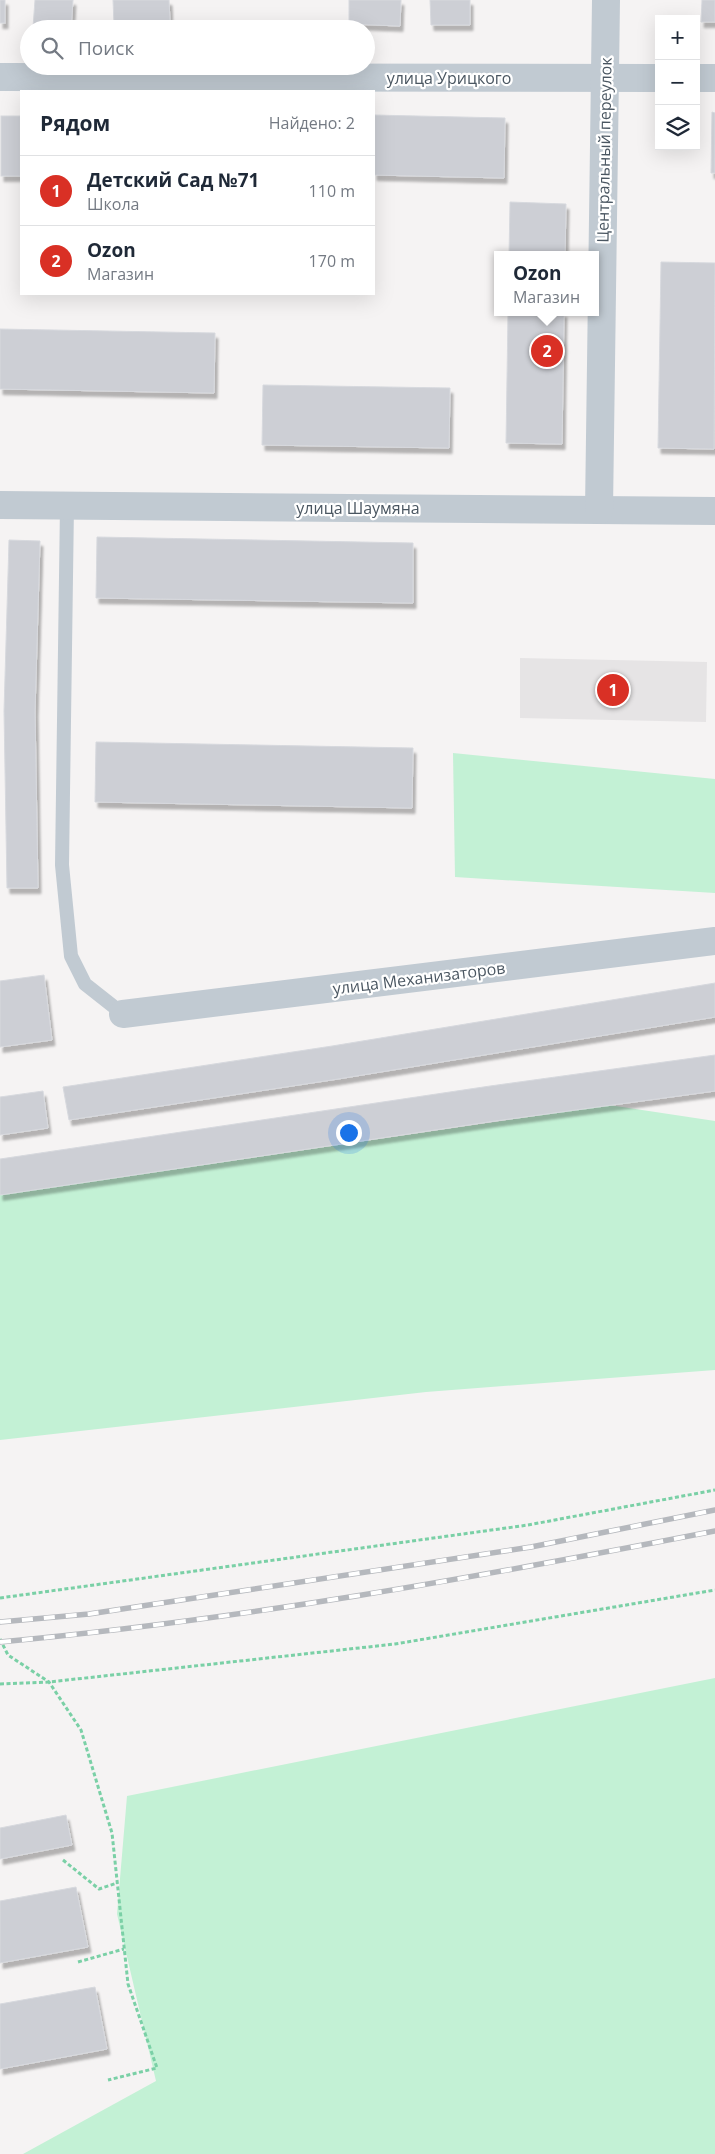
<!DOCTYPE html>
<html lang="ru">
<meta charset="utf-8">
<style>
body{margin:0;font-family:"Open Sans",sans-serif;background:#f2f2f3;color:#1f2937}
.controls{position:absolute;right:15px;top:15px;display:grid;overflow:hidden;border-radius:0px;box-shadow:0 5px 20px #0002}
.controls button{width:45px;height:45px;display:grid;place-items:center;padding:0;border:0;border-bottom:1px solid #e0e1e3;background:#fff;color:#1f2937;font:25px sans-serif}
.you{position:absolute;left:348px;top:1132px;width:18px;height:18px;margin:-12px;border:4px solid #fff;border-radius:50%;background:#1a73e8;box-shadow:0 0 0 8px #1a73e833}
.badge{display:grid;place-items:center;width:32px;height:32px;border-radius:50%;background:#d93025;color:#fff;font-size:16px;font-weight:700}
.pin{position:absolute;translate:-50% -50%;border:2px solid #fff;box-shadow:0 1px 5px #0006}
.popup{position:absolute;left:494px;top:251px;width:105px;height:65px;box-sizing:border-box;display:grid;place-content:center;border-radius:0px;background:#fff;filter:drop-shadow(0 1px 4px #0005);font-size:16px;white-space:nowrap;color:#747a83}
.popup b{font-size:19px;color:#1f2937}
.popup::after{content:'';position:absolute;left:50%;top:100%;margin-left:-10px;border:10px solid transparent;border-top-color:#fff}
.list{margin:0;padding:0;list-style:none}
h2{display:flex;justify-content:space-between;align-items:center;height:65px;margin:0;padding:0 20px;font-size:21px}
h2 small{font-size:16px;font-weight:400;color:#747a83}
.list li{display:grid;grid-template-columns:32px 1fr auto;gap:15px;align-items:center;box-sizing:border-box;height:70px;padding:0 20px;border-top:1px solid #e0e1e3}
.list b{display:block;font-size:19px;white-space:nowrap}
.list p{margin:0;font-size:16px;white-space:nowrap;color:#747a83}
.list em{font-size:16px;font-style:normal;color:#747a83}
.icon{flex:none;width:28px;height:28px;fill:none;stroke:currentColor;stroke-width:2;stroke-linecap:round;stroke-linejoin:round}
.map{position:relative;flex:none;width:715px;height:2154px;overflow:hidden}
.search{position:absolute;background:#fff;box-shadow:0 5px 20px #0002;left:20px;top:20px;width:355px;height:55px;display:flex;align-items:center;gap:12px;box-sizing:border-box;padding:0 18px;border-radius:28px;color:#747a83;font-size:19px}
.panel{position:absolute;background:#fff;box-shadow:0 5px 20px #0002;left:20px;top:90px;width:355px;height:205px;border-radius:0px}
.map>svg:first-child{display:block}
.education{fill:#e6e4e5}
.green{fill:#c3f1d5}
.building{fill:#cdcfd5;stroke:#d7d9de;filter:url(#shadow)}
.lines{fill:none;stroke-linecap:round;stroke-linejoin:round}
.path{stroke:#7ad0a6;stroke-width:3;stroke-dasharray:4 2.5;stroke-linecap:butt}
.service{stroke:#c1cad2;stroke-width:14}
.minor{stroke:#c1cad2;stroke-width:28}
.rail-casing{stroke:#b5b8bd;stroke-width:5.5}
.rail{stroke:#fff;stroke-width:4;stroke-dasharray:11;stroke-linecap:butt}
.labels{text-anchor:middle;stroke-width:4.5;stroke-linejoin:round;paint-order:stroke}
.street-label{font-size:16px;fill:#4a5661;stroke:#fff}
</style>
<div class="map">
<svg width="715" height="2154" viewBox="0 0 715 2154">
<defs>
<filter id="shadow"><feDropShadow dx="3" dy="5.5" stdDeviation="1" flood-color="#0004"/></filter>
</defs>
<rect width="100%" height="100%" fill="#f5f3f3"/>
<path class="education" d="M 520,658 L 707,662 L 706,722 L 520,718 Z"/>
<g class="green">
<path d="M 453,753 L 715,779 L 715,893 L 455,877 Z"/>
<path d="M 609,1105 L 715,1121 L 715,1370 L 426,1392 L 0,1440 L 0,1195 Z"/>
<path d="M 715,1678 L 715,2154 L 23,2154 L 156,2081 L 117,1914 L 127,1796 Z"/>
</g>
<g class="building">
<rect x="0" y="0" width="5" height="23"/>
<path d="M 35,0 L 73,0 L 71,29 L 33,27 Z"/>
<path d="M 113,0 L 169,0 L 170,22 L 114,25 Z"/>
<path d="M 349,0 L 401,0 L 400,26 L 349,24 Z"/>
<path d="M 430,0 L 470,0 L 470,25 L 431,25 Z"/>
<path d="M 702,0 L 715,0 L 715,22 L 701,22 Z"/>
<path d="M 712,112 L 715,113 L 715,173 L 711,173 Z"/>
<path d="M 374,115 L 505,118 L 504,178 L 374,175 Z"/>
<rect x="1" y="116" width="20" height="60"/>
<path d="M 510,202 L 566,204 L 565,255 L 509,255 Z"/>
<path d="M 661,262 L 715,263 L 714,449 L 658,448 Z"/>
<path d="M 508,312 L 564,312 L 562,444 L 506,443 Z"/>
<path d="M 0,329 L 215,333 L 214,393 L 0,389 Z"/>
<path d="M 263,385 L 450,388 L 449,448 L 262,445 Z"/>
<path d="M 97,537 L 413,543 L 413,603 L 96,598 Z"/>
<path d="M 9,540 L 40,541 L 35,711 L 38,888 L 7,888 L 4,711 Z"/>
<path d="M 96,742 L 413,748 L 412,808 L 95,802 Z"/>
<path d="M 44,975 L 52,1040 L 0,1047 L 0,981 Z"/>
<path d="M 715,983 L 715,1017 L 338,1079 L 69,1120 L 63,1087 L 332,1046 Z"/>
<path d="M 715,1055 L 715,1091 L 495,1121 L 0,1195 L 0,1159 L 490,1086 Z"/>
<path d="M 43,1091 L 48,1128 L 0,1135 L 0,1097 Z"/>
<path d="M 66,1815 L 72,1845 L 0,1859 L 0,1828 Z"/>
<path d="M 76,1887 L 88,1947 L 0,1963 L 0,1901 Z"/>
<path d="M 95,1987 L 107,2049 L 0,2069 L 0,2004 Z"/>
</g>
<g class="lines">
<g class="path">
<path d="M 0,1598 L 528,1525 L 715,1490"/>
<path d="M 0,1639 L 8,1655 L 49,1682 L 81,1730 L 112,1833 L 128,1984 L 157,2068 L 108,2080"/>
<path d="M 0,1684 L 49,1682 L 395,1644 L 715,1590"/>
<path d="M 63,1860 L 99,1889 L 117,1883"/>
<path d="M 78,1962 L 124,1949"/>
</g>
<path class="service" d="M 67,505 L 62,865 L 71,956 L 85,984 L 123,1014"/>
<g class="minor">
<path d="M 0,77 L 659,78"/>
<path d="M 696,78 L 715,78"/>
<path d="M 0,505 L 715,511"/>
<path d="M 599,510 L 606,0"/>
<path d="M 123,1014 L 715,941"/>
</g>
<defs>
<g id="rail">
<path d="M 0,1622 L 89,1614 L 531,1547 L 715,1510"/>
<path d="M 0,1642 C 240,1620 479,1577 715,1531"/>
</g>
</defs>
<use href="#rail" class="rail-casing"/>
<use href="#rail" class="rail"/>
</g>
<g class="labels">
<g class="street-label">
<text x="449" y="84">улица Урицкого</text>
<text transform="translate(604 150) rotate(-89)" y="6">Центральный переулок</text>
<text x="358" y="514">улица Шаумяна</text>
<text transform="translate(419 978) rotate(-7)" y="6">улица Механизаторов</text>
</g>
</g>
</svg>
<div class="controls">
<button>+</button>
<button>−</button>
<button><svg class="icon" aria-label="layers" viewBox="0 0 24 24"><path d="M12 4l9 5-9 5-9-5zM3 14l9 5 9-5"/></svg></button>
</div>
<div class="you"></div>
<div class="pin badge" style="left:613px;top:690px">1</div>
<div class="pin badge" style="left:547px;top:351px">2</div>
<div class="popup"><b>Ozon</b>Магазин</div>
<div class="search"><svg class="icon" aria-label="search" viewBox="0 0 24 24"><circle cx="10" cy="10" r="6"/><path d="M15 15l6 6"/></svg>Поиск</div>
<section class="panel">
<h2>Рядом<small>Найдено: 2</small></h2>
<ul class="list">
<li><span class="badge">1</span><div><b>Детский Сад №71</b><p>Школа</p></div><em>110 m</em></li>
<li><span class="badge">2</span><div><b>Ozon</b><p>Магазин</p></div><em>170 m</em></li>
</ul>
</section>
</div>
